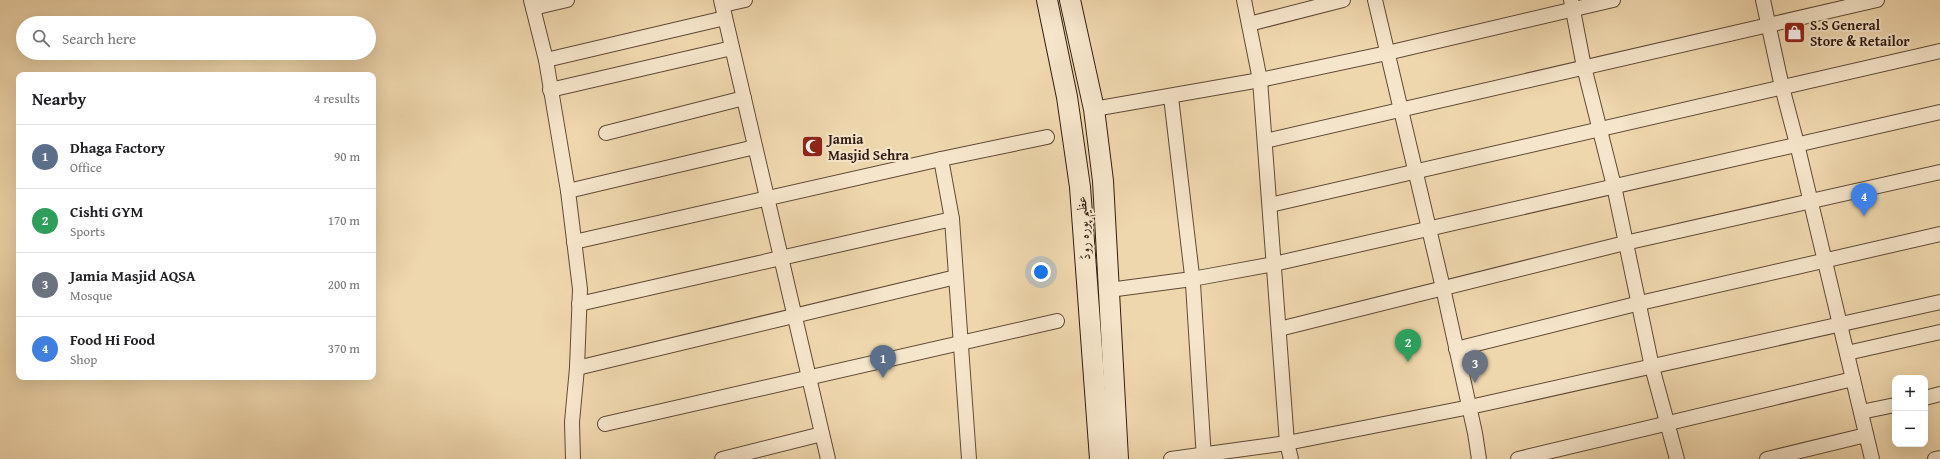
<!DOCTYPE html>
<meta charset="utf-8">
<style>
body{margin:0;font-family:"Gentium Book Plus",Amiri,serif;background:#f2f2f2;color:#202124}
.controls{position:absolute;right:12px;bottom:12px;display:grid;overflow:hidden;border-radius:8px;box-shadow:0 4px 16px #0002}
.controls button{width:36px;height:36px;display:grid;place-items:center;padding:0;border:0;border-bottom:1px solid #e0e0e0;background:#fff;color:#202124;font:20px sans-serif}
.you{position:absolute;left:1041px;top:272px;width:14px;height:14px;margin:-10px;border:3px solid #fff;border-radius:50%;background:#1a73e8;box-shadow:0 0 0 6px #1a73e833}
.badge{display:grid;place-items:center;width:26px;height:26px;border-radius:50%;background:#b45309;color:#fff;font-size:13px;font-weight:700}
.pin{position:absolute;translate:-50% -33px;filter:drop-shadow(0 1px 2px #0008)}
.pin::after{content:'';position:absolute;top:21px;width:14px;height:12px;background:inherit;clip-path:polygon(0 0,100% 0,50% 100%)}
.list{margin:0;padding:0;list-style:none}
h2{display:flex;justify-content:space-between;align-items:center;height:52px;margin:0;padding:0 16px;font-size:17px}
h2 small{font-size:13px;font-weight:400;color:#757577}
.list li{display:grid;grid-template-columns:26px 1fr auto;gap:12px;align-items:center;box-sizing:border-box;height:64px;padding:0 16px;border-top:1px solid #e0e0e0}
.list b{display:block;font-size:15px;white-space:nowrap}
.list p{margin:0;font-size:13px;white-space:nowrap;color:#757577}
.list em{font-size:13px;font-style:normal;color:#757577}
.icon{flex:none;width:22px;height:22px;fill:none;stroke:currentColor;stroke-width:2;stroke-linecap:round;stroke-linejoin:round}
.map{position:relative;flex:none;width:1940px;height:459px;overflow:hidden}
.search{position:absolute;background:#fff;box-shadow:0 4px 16px #0002;left:16px;top:16px;width:360px;height:44px;display:flex;align-items:center;gap:10px;box-sizing:border-box;padding:0 14px;border-radius:22px;color:#757577;font-size:15px}
.panel{position:absolute;background:#fff;box-shadow:0 4px 16px #0002;left:16px;top:72px;width:360px;height:308px;border-radius:8px}
.map>svg:first-child{display:block}
.lines{fill:none;stroke-linecap:round;stroke-linejoin:round}
.street-casing{stroke:#604a37;stroke-width:16}
.secondary-casing{stroke:#301b10;stroke-width:22}
.street{stroke:#f5e5ca;stroke-width:14}
.secondary{stroke:#f5e5ca;stroke-width:20}
.labels{text-anchor:middle;stroke-width:4;stroke-linejoin:round;paint-order:stroke}
.poi-label{font-size:14px;font-weight:bold;fill:#301b10;stroke:#f5e5ca;text-anchor:start}
.street-label{font-size:14px;fill:#301b10;stroke:#f5e5ca}
</style>
<div class="map">
<svg width="1940" height="459" viewBox="0 0 1940 459">
<rect width="100%" height="100%" fill="#efd7ad"/>
<filter id="stains"><feTurbulence type="fractalNoise" baseFrequency=".005" numOctaves="4"/><feColorMatrix values="0 0 0 0 .2 0 0 0 0 .09 0 0 0 0 .02 0 0 0 .5 -.17"/></filter>
<radialGradient id="worn" r=".72"><stop offset=".6" stop-color="#630" stop-opacity="0"/><stop offset="1" stop-color="#630" stop-opacity=".3"/></radialGradient>
<g class="lines">
<defs>
<g id="street">
<path d="M 531,0 L 546,60 L 568,191 L 580,289 L 577,368 L 572,422 L 573,459"/>
<path d="M 721,0 L 828,459"/>
<path d="M 1244,0 L 1260,80 L 1287,443 L 1291,459"/>
<path d="M 1375,0 L 1443,288 L 1475,433 L 1479,459"/>
<path d="M 1571,0 L 1584,67 L 1614,186 L 1652,367 L 1677,459"/>
<path d="M 1763,0 L 1782,87 L 1797,144 L 1872,459"/>
<path d="M 723,5 L 745,0"/>
<path d="M 533,8 L 567,0"/>
<path d="M 1249,24 L 1343,0"/>
<path d="M 546,60 L 725,18"/>
<path d="M 550,90 L 732,48"/>
<path d="M 1171,97 L 1193,284 L 1204,459"/>
<path d="M 1094,109 L 1260,80 L 1387,53 L 1613,0"/>
<path d="M 606,133 L 744,98"/>
<path d="M 1265,141 L 1877,0"/>
<path d="M 941,159 L 952,219 L 969,459"/>
<path d="M 568,191 L 755,147"/>
<path d="M 1270,205 L 1940,51"/>
<path d="M 574,242 L 941,159 L 1047,137"/>
<path d="M 1109,290 L 1192,279 L 1274,264 L 1940,112"/>
<path d="M 579,304 L 952,219"/>
<path d="M 1279,329 L 1625,243 L 1940,172"/>
<path d="M 1456,349 L 1640,303 L 1940,234"/>
<path d="M 1847,353 L 1940,332"/>
<path d="M 577,368 L 956,277"/>
<path d="M 1925,398 L 1940,394"/>
<path d="M 1861,412 L 1895,405"/>
<path d="M 605,424 L 1057,321"/>
<path d="M 722,459 L 822,434"/>
<path d="M 1171,459 L 1287,443 L 1470,407 L 1940,302"/>
<path d="M 1518,459 L 1853,379"/>
<path d="M 1767,459 L 1866,435"/>
<path d="M 1935,459 L 1940,458"/>
</g>
<g id="secondary">
<path d="M 1047,0 L 1067,97 L 1080,187 L 1100,459"/>
<path d="M 1070,0 L 1094,109 L 1103,181 L 1118,459"/>
</g>
</defs>
<use href="#street" class="street-casing"/>
<use href="#secondary" class="secondary-casing"/>
<use href="#street" class="street"/>
<use href="#secondary" class="secondary"/>
</g>
<defs>
<symbol id="shop-square" viewBox="-11 -11 22 22"><rect x="-9" y="-9" width="18" height="18" rx="4" fill="#8f2418" stroke="#f5e5ca"/><path d="M-5-2.5h2.3a2.7 3.5 0 0 1 5.4 0H5L5.5 6h-11ZM-1.5-2.5h3a1.5 2.3 0 0 0-3 0Z" fill="#fff"/></symbol>
<symbol id="mosque-square" viewBox="-11 -11 22 22"><rect x="-9" y="-9" width="18" height="18" rx="4" fill="#8f2418" stroke="#f5e5ca"/><path d="M3.5-4.9A6 6 0 1 0 3.5 4.9A5 5 0 1 1 3.5-4.9Z" fill="#fff"/></symbol>
</defs>
<g fill-rule="evenodd">
<use href="#shop-square" x="1782" y="20" width="25" height="25"/>
<use href="#mosque-square" x="800" y="134" width="25" height="25"/>
</g>
<g class="labels">
<g class="poi-label">
<text x="1810" y="30">S.S General<tspan x="1810" dy="16">Store &amp; Retailor</tspan></text>
<text x="828" y="144">Jamia<tspan x="828" dy="16">Masjid Sehra</tspan></text>
</g>
<g class="street-label">
<text transform="translate(1083 228) rotate(-94)" y="5">عظیم پورہ روڈ</text>
</g>
</g>
<rect width="100%" height="100%" filter="url(#stains)"/>
<rect width="100%" height="100%" fill="url(#worn)"/>
</svg>
<div class="controls">
<button>+</button>
<button>−</button>
</div>
<div class="you"></div>
<div class="pin badge" style="left:883px;top:378px;background:#5c6f8a">1</div>
<div class="pin badge" style="left:1408px;top:362px;background:#2e9e5b">2</div>
<div class="pin badge" style="left:1475px;top:383px;background:#6b7280">3</div>
<div class="pin badge" style="left:1864px;top:216px;background:#3f7fe0">4</div>
<div class="search"><svg class="icon" aria-label="search" viewBox="0 0 24 24"><circle cx="10" cy="10" r="6"/><path d="M15 15l6 6"/></svg>Search here</div>
<section class="panel">
<h2>Nearby<small>4 results</small></h2>
<ul class="list">
<li><span class="badge" style="background:#5c6f8a">1</span><div><b>Dhaga Factory</b><p>Office</p></div><em>90 m</em></li>
<li><span class="badge" style="background:#2e9e5b">2</span><div><b>Cishti GYM</b><p>Sports</p></div><em>170 m</em></li>
<li><span class="badge" style="background:#6b7280">3</span><div><b>Jamia Masjid AQSA</b><p>Mosque</p></div><em>200 m</em></li>
<li><span class="badge" style="background:#3f7fe0">4</span><div><b>Food Hi Food</b><p>Shop</p></div><em>370 m</em></li>
</ul>
</section>
</div>
